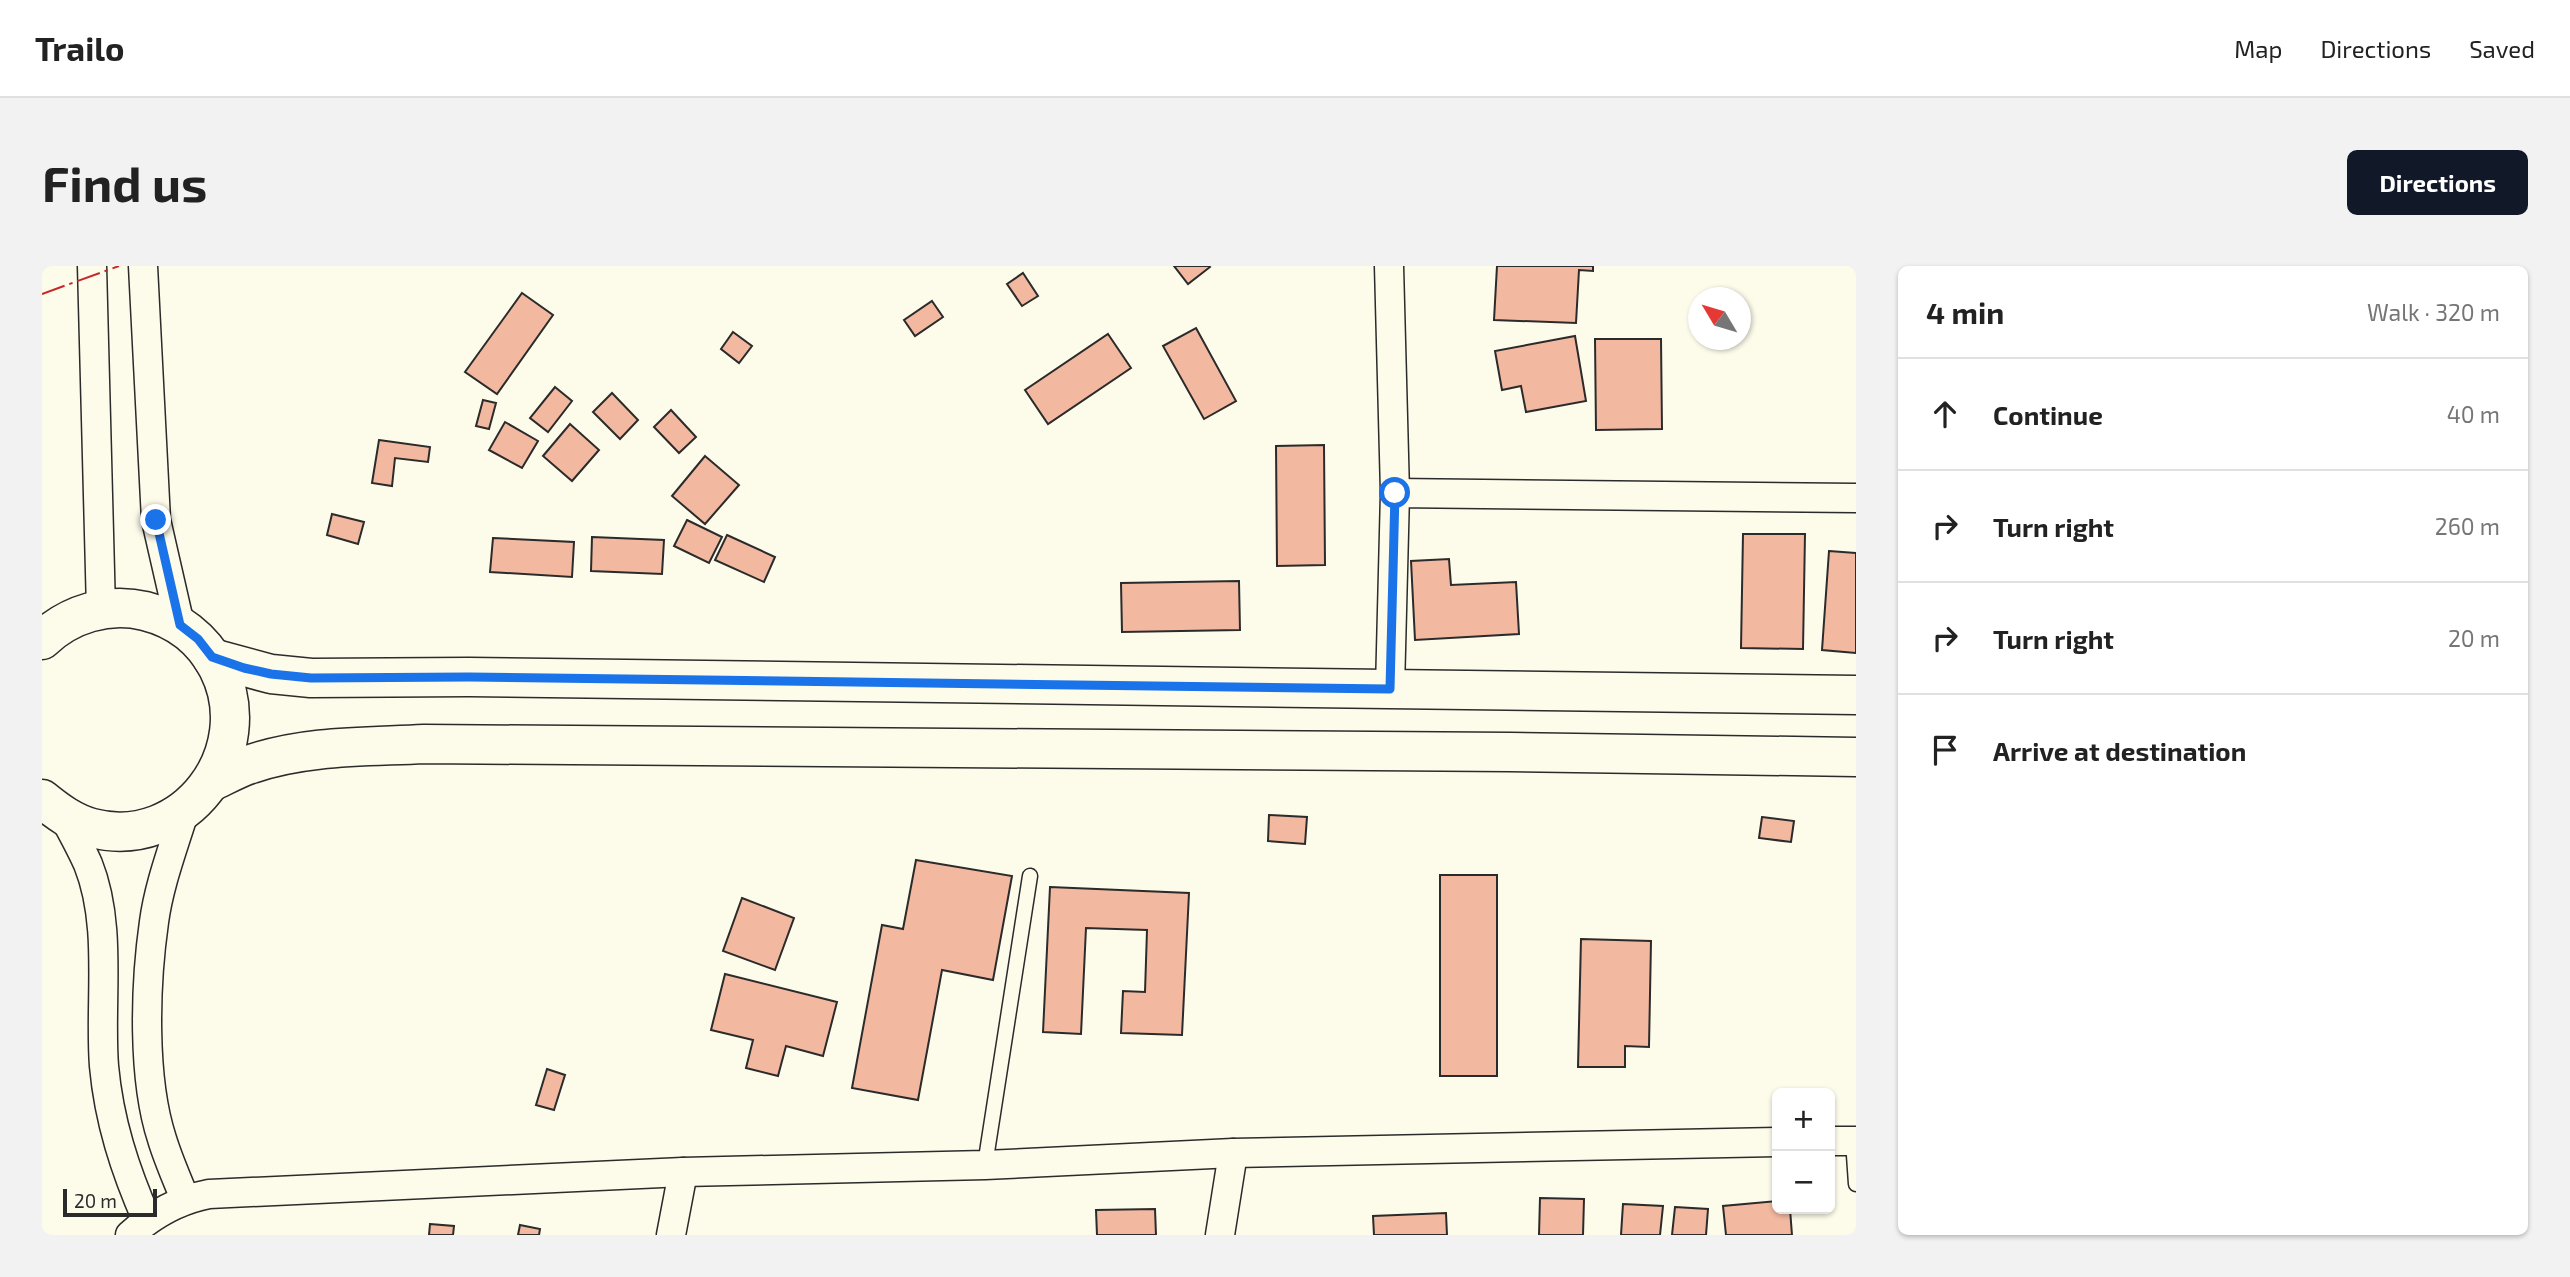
<!DOCTYPE html>
<meta charset="utf-8">
<style>
body{margin:0;font-family:"Exo 2",sans-serif;background:#f2f2f2;color:#222}
.controls{position:absolute;right:21px;bottom:21px;display:grid;overflow:hidden;border-radius:10px;box-shadow:0 2px 5px #0004}
.controls button{width:63px;height:63px;display:grid;place-items:center;padding:0;border:0;border-bottom:2px solid #e0e0e0;background:#fff;color:#222;font:35px sans-serif}
.compass{position:absolute;left:1646px;top:21px;width:63px;height:63px;border-radius:50%;background:#fff;box-shadow:0 2px 5px #0004;rotate:308deg}
.scale{position:absolute;left:21px;bottom:18px;width:94px;box-sizing:border-box;padding-left:7px;border:4px solid #2b2b2b;border-top:0;font-size:19px;line-height:24px;white-space:nowrap;color:#2b2b2b;-webkit-text-stroke:5px #fdfbea;paint-order:stroke}
.stop{position:absolute;width:21px;height:21px;margin:-16px;border:5px solid #1a73e8;border-radius:50%;background:#fff}
.stop.end{background:#1a73e8;border-color:#fff;box-shadow:0 2px 7px #0008}
.list{margin:0;padding:0;list-style:none}
h2{display:flex;justify-content:space-between;align-items:center;height:91px;margin:0;padding:0 28px;font-size:30px}
h2 small{font-size:23px;font-weight:400;color:#767676}
.list li{display:grid;grid-template-columns:46px 1fr auto;gap:21px;align-items:center;box-sizing:border-box;height:112px;padding:0 28px;border-top:2px solid #e0e0e0}
.list b{display:block;font-size:26px;white-space:nowrap}
.list em{font-size:23px;font-style:normal;color:#767676}
.icon{flex:none;width:38px;height:38px;fill:none;stroke:currentColor;stroke-width:2;stroke-linecap:round;stroke-linejoin:round}
.map{position:relative;flex:none;width:1814px;height:969px;overflow:hidden;border-radius:10px}
header{display:flex;align-items:center;gap:42px;box-sizing:border-box;height:98px;padding:0 35px;background:#fff;border-bottom:2px solid #e0e0e0}
header strong{font-size:33px}
nav{display:flex;gap:38px;margin-inline-start:auto;font-size:24px}
.intro{display:flex;align-items:center;justify-content:space-between;box-sizing:border-box;height:168px;padding:0 42px}
h1{margin:0;font-size:49px}
.button{padding:18px 32px;border-radius:10px;background:#111827;color:#fff;font-size:24px;font-weight:700}
main{display:flex;gap:42px;padding:0 42px}
aside{flex:1;background:#fff;border-radius:10px;box-shadow:0 2px 5px #0004}
.map>svg:first-child{display:block}
.building{fill:#f2b8a0;stroke:#2b2b2b;stroke-width:2}
.lines{fill:none;stroke-linecap:round;stroke-linejoin:round}
.service-casing{stroke:#2b2b2b;stroke-width:17}
.minor-casing{stroke:#2b2b2b;stroke-width:31}
.secondary-casing{stroke:#2b2b2b;stroke-width:41}
.service{stroke:#fdfbea;stroke-width:14}
.minor{stroke:#fdfbea;stroke-width:28}
.secondary{stroke:#fdfbea;stroke-width:38}
.power{stroke:#c62828;stroke-width:2;stroke-dasharray:24 5 3.5 5;stroke-linecap:butt}
.route{stroke:#1a73e8;stroke-width:9}
</style>
<header>
<strong>Trailo</strong>
<nav><a>Map</a><a>Directions</a><a>Saved</a></nav>
</header>
<div class="intro"><h1>Find us</h1><a class="button">Directions</a></div>
<main>
<div class="map">
<svg width="1814" height="969" viewBox="0 0 1814 969">
<rect width="100%" height="100%" fill="#fdfbea"/>
<g class="building">
<path d="M 1132,0 L 1167,0 L 1168,1 L 1146,18 Z"/>
<path d="M 1455,0 L 1551,0 L 1551,5 L 1537,4 L 1534,57 L 1452,54 Z"/>
<path d="M 981,7 L 996,30 L 980,40 L 965,18 Z"/>
<path d="M 480,27 L 511,49 L 455,128 L 423,106 Z"/>
<path d="M 890,35 L 901,51 L 873,70 L 862,54 Z"/>
<path d="M 1154,62 L 1194,135 L 1162,153 L 1121,80 Z"/>
<path d="M 691,66 L 710,80 L 697,97 L 679,83 Z"/>
<path d="M 1066,68 L 1089,102 L 1006,158 L 983,124 Z"/>
<path d="M 1533,70 L 1544,135 L 1484,146 L 1479,120 L 1460,124 L 1453,85 Z"/>
<path d="M 1553,73 L 1619,73 L 1620,163 L 1554,164 Z"/>
<path d="M 513,121 L 530,135 L 506,166 L 488,152 Z"/>
<path d="M 570,127 L 596,154 L 578,173 L 551,146 Z"/>
<path d="M 441,134 L 454,137 L 447,163 L 434,160 Z"/>
<path d="M 629,144 L 654,171 L 637,187 L 612,161 Z"/>
<path d="M 463,156 L 496,175 L 480,202 L 447,184 Z"/>
<path d="M 528,158 L 557,184 L 530,215 L 501,190 Z"/>
<path d="M 337,174 L 388,181 L 386,196 L 353,192 L 350,220 L 330,217 Z"/>
<path d="M 1282,179 L 1283,299 L 1235,300 L 1234,180 Z"/>
<path d="M 663,190 L 697,219 L 663,258 L 630,230 Z"/>
<path d="M 290,248 L 322,256 L 316,278 L 285,269 Z"/>
<path d="M 645,254 L 680,271 L 667,297 L 632,280 Z"/>
<path d="M 1701,268 L 1763,268 L 1761,383 L 1699,382 Z"/>
<path d="M 685,269 L 733,291 L 722,316 L 673,294 Z"/>
<path d="M 550,271 L 622,274 L 620,308 L 549,305 Z"/>
<path d="M 451,272 L 532,276 L 530,311 L 448,306 Z"/>
<path d="M 1787,285 L 1814,287 L 1814,387 L 1780,384 Z"/>
<path d="M 1407,293 L 1409,319 L 1474,316 L 1477,368 L 1373,374 L 1369,295 Z"/>
<path d="M 1197,315 L 1198,364 L 1080,366 L 1079,317 Z"/>
<path d="M 1227,549 L 1265,551 L 1263,578 L 1226,575 Z"/>
<path d="M 1720,551 L 1752,555 L 1749,576 L 1717,572 Z"/>
<path d="M 874,594 L 970,610 L 951,714 L 900,704 L 876,834 L 810,822 L 840,659 L 861,663 Z"/>
<rect x="1398" y="609" width="57" height="201"/>
<path d="M 1008,621 L 1147,627 L 1140,769 L 1079,767 L 1081,725 L 1103,726 L 1105,664 L 1044,662 L 1039,768 L 1001,766 Z"/>
<path d="M 700,632 L 752,652 L 733,704 L 681,685 Z"/>
<path d="M 1539,673 L 1609,675 L 1607,781 L 1583,780 L 1583,801 L 1536,801 Z"/>
<path d="M 683,708 L 795,736 L 781,790 L 744,780 L 736,810 L 704,802 L 711,774 L 669,764 Z"/>
<path d="M 505,803 L 523,809 L 512,844 L 494,839 Z"/>
<path d="M 1498,932 L 1542,933 L 1541,969 L 1497,969 Z"/>
<path d="M 1735,935 L 1735,943 L 1748,943 L 1750,969 L 1684,969 L 1681,940 Z"/>
<path d="M 1581,938 L 1621,940 L 1618,969 L 1579,969 Z"/>
<path d="M 1633,941 L 1666,943 L 1664,969 L 1630,969 Z"/>
<path d="M 1113,943 L 1114,969 L 1055,969 L 1054,944 Z"/>
<path d="M 1404,947 L 1405,969 L 1332,969 L 1331,950 Z"/>
<path d="M 388,958 L 412,960 L 411,969 L 387,969 Z"/>
<path d="M 478,959 L 498,963 L 497,969 L 476,969 Z"/>
</g>
<g class="lines">
<defs>
<g id="service">
<path d="M 1811,875 L 1814,918"/>
<path d="M 943,899 L 988,610"/>
</g>
<g id="minor">
<path d="M 50,0 L 59,344"/>
<path d="M 101,0 L 114,254 L 138,359"/>
<path d="M 1347,0 L 1353,227"/>
<path d="M 1348,423 L 1353,227 L 1814,232"/>
<path d="M 22,551 C 30,566 39,582 46,598 C 71,660 57,736 62,800 C 67,855 83,904 105,954"/>
<path d="M 1788,875 L 1814,875"/>
<path d="M 143,933 C 135,913 126,893 120,873 C 100,812 103,719 112,656 C 117,618 132,580 143,543"/>
<path d="M 88,969 C 111,948 136,934 167,928 L 641,906 L 943,899 L 1191,887 L 1735,876"/>
<path d="M 629,969 L 641,906"/>
<path d="M 1178,969 L 1191,887"/>
</g>
<g id="secondary">
<path d="M 0,374 C 27,348 66,336 103,345 C 135,353 161,373 176,402 C 218,485 143,586 50,562 C 31,557 16,546 0,533"/>
<path d="M 170,392 L 229,408 L 269,412 L 427,411 L 1814,429"/>
<path d="M 169,516 C 182,510 196,502 209,498 C 264,479 325,481 382,478 L 1468,486 L 1814,491"/>
</g>
</defs>
<use href="#service" class="service-casing"/>
<use href="#minor" class="minor-casing"/>
<use href="#secondary" class="secondary-casing"/>
<use href="#service" class="service"/>
<use href="#minor" class="minor"/>
<use href="#secondary" class="secondary"/>
<path class="power" d="M 0,28 L 77,0"/>
</g>
<g class="lines">
<path class="route" d="M 114,254 L 138,359 L 156,373 L 170,391 L 202,402 L 229,408 L 269,412 L 427,411 L 1348,423 L 1353,227"/>
</g>
</svg>
<div class="controls">
<button>+</button>
<button>−</button>
</div>
<svg class="compass" viewBox="-18 -18 36 36"><path d="M0-13l5 13h-10z" fill="#e53935"/><path d="M0 13l5-13h-10z" fill="#767676"/></svg>
<div class="scale">20 m</div>
<div class="stop" style="left:1353px;top:227px"></div>
<div class="stop end" style="left:114px;top:254px"></div>
</div>
<aside>
<h2>4 min<small>Walk · 320 m</small></h2>
<ul class="list">
<li><svg class="icon" aria-label="ahead" viewBox="0 0 24 24"><path d="M12 20V5M6 11l6-6 6 6"/></svg><div><b>Continue</b></div><em>40 m</em></li>
<li><svg class="icon" aria-label="right" viewBox="0 0 24 24"><path d="M7 20v-9h11M14 6l5 5-5 5"/></svg><div><b>Turn right</b></div><em>260 m</em></li>
<li><svg class="icon" aria-label="right" viewBox="0 0 24 24"><path d="M7 20v-9h11M14 6l5 5-5 5"/></svg><div><b>Turn right</b></div><em>20 m</em></li>
<li><svg class="icon" aria-label="arrive" viewBox="0 0 24 24"><path d="M6 21V4h12l-3 4 3 4H6"/></svg><div><b>Arrive at destination</b></div></li>
</ul>
</aside>
</main>
